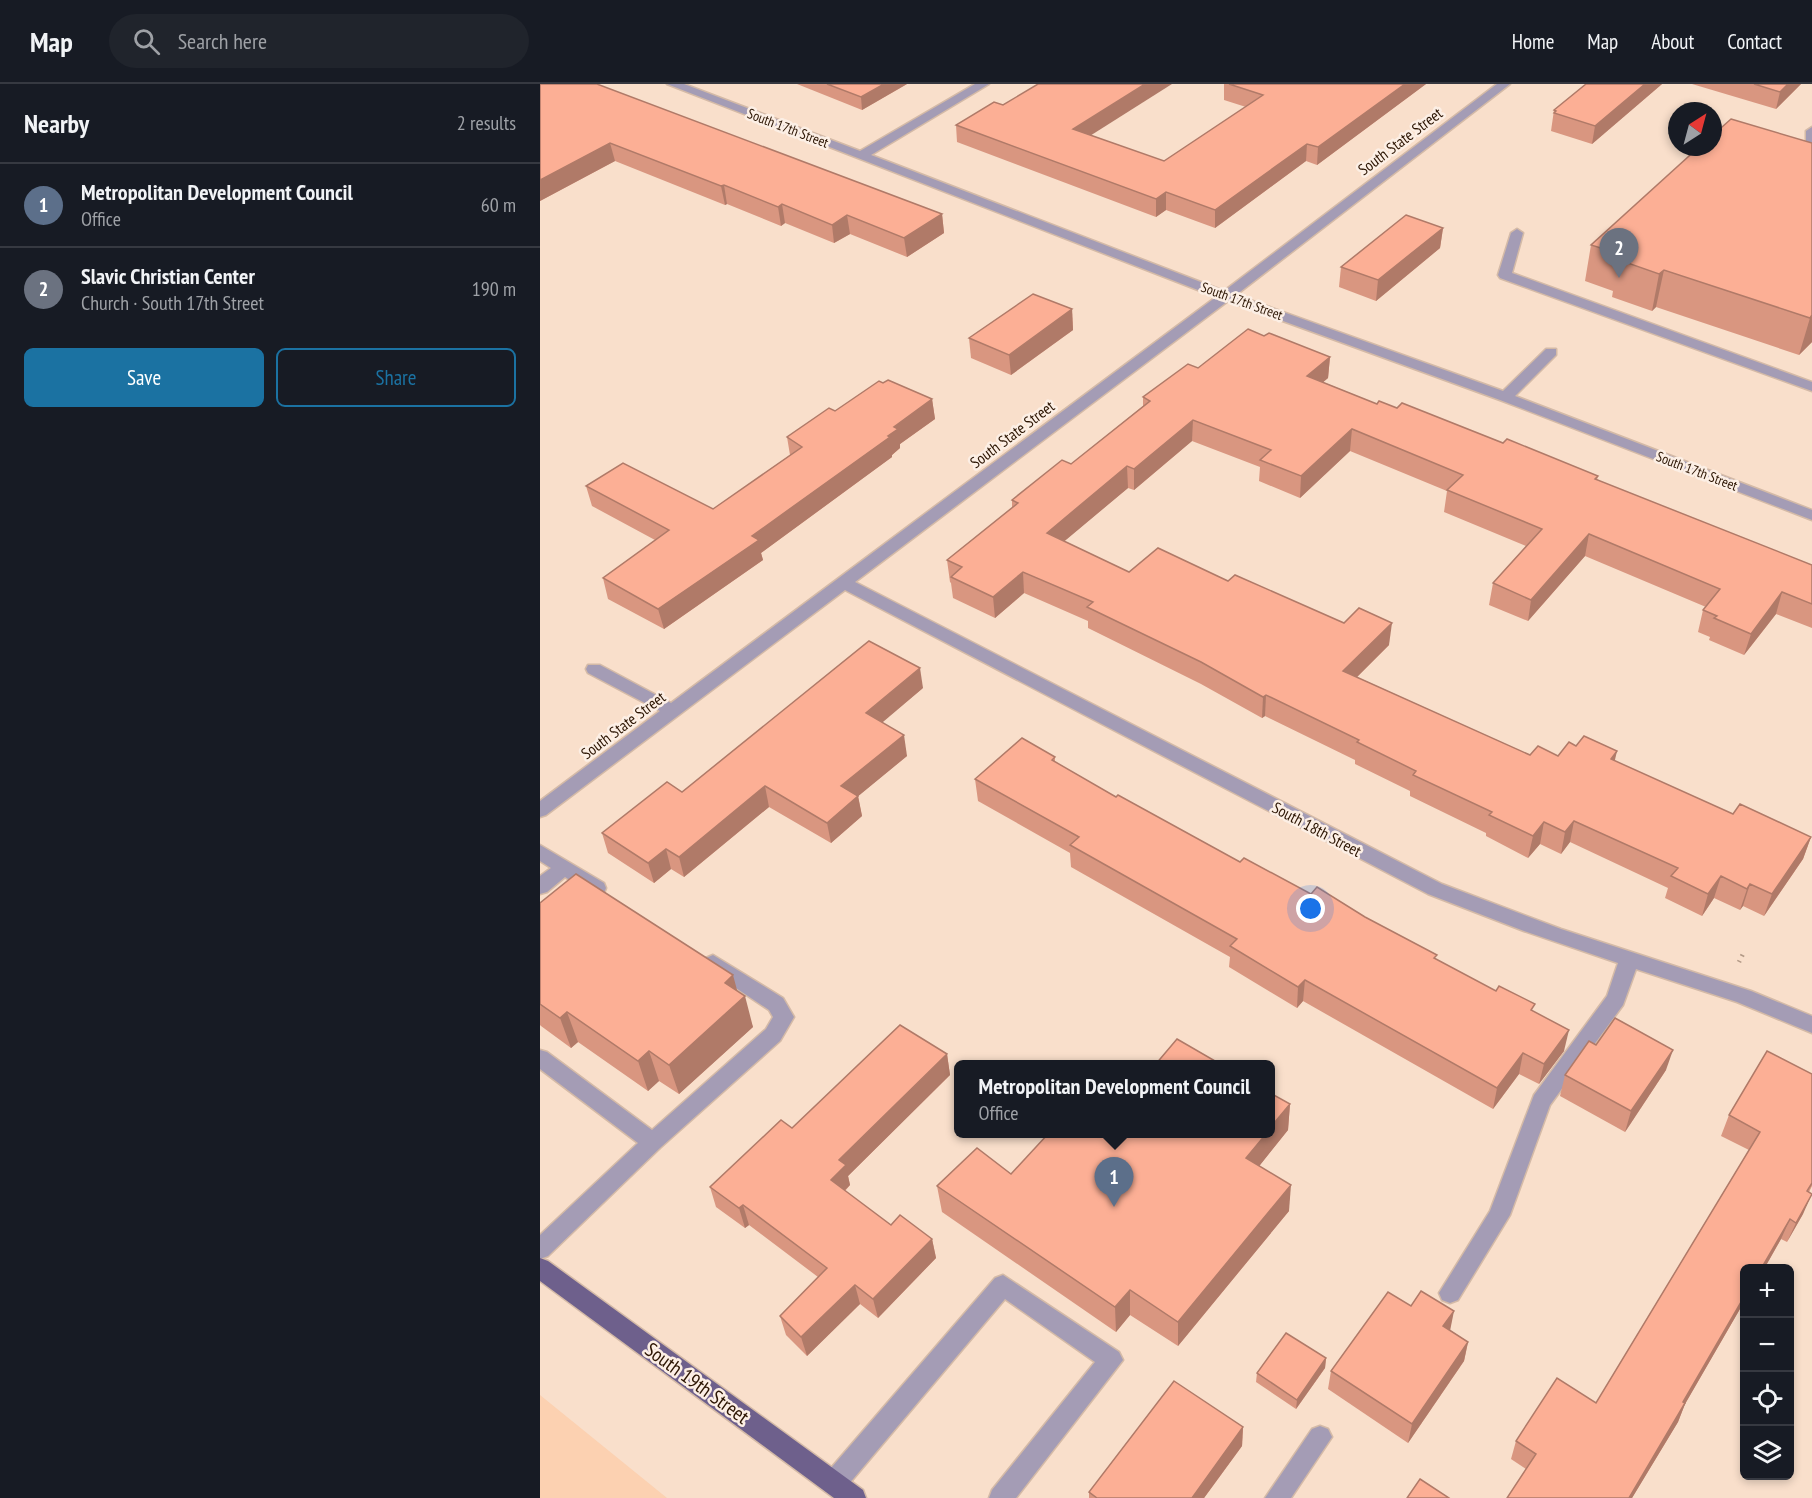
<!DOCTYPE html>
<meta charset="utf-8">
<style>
body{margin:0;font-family:"PT Sans Narrow",sans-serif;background:#20242c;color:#f1f3f6}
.controls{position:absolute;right:18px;bottom:18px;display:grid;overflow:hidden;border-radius:9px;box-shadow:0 3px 9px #0003}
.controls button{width:54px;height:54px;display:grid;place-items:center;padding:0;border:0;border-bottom:2px solid #363941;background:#171b24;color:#f1f3f6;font:30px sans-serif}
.compass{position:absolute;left:1128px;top:18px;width:54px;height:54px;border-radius:50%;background:#171b24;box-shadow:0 3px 9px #0003;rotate:36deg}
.you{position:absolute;left:771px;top:825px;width:21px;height:21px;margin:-15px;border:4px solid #fff;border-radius:50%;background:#1a73e8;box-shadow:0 0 0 9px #1a73e833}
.badge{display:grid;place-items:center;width:39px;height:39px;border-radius:50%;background:#1b72a2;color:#fff;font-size:20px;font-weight:700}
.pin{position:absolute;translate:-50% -50px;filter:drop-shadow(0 2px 3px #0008)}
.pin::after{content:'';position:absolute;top:32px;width:21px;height:18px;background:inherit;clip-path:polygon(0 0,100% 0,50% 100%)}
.popup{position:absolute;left:414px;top:976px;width:321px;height:78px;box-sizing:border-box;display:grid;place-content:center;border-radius:9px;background:#171b24;filter:drop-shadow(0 2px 4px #0005);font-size:20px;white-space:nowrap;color:#9ea1a6}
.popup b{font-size:22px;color:#f1f3f6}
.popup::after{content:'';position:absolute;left:50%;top:100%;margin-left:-12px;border:12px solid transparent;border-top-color:#171b24}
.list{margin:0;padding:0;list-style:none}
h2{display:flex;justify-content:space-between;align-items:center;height:78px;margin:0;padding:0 24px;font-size:26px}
h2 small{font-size:20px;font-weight:400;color:#9ea1a6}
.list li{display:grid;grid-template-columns:39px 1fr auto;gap:18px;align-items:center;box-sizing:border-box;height:84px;padding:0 24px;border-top:2px solid #363941}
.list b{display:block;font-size:22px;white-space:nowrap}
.list p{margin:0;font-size:20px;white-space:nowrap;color:#9ea1a6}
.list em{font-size:20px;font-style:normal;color:#9ea1a6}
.actions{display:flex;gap:12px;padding:18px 24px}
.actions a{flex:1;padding:14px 0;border:2px solid #1b72a2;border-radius:9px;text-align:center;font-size:21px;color:#1b72a2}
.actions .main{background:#1b72a2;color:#fff}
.icon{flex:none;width:33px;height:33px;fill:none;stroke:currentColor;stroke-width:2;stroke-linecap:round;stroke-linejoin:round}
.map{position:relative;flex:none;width:1272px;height:1414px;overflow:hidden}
header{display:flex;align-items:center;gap:36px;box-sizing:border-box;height:84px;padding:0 30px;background:#171b24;border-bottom:2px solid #363941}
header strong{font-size:28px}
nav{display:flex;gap:33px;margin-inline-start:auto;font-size:21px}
.search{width:420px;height:54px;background:#20242c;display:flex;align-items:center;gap:15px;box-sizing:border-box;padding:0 21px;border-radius:33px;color:#9ea1a6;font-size:22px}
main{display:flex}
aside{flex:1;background:#171b24}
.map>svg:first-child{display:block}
.built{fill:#fcd1b1}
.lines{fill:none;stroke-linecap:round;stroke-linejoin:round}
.minor-casing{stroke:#d4baa7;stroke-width:3}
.major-casing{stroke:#d4baa7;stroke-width:3}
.path{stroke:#b29986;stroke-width:4.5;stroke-dasharray:1.5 5;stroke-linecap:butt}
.minor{fill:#a49cb5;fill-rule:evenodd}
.major{fill:#6e608c;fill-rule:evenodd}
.wall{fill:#d99680}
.shaded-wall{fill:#b07a68}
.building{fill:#fcaf95;stroke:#b07a68;stroke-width:1.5}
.labels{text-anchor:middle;stroke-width:5;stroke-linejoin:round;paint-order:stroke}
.far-street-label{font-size:14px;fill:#2b1402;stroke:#fcefe5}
.street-label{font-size:16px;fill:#2b1402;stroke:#fcefe5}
.near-street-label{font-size:20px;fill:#2b1402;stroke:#fcefe5}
</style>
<header>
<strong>Map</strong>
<div class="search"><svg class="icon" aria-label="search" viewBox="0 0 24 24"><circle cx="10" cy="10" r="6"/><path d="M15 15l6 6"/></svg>Search here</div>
<nav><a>Home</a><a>Map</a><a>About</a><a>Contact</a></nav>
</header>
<main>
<aside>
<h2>Nearby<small>2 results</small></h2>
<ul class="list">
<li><span class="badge" style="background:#5c6f8a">1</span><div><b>Metropolitan Development Council</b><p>Office</p></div><em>60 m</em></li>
<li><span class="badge" style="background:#6b7280">2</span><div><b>Slavic Christian Center</b><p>Church · South 17th Street</p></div><em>190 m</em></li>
</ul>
<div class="actions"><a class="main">Save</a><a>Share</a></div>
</aside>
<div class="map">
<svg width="1272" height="1414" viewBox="0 0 1272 1414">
<rect width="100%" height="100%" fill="#f9dfcb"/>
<path class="built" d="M 0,1311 L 127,1414 L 0,1414 Z"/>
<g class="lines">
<defs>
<g id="minor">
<path d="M 127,0 L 144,0 L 320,67 L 435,0 L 449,0 L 331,71 L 684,207 L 957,0 L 970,0 L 696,211 L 963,307 L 1006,265 L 1016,265 L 1016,271 L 975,312 L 1272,426 L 1272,436 L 960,316 L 688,217 L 315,498 L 902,800 L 1021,845 L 1211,907 L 1272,932 L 1272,949 L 1197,918 L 1096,885 L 1083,921 L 1010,1021 L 970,1131 L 918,1216 L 910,1219 L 902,1216 L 899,1209 L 950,1127 L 994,1011 L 1067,912 L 1078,879 L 984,847 L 888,810 L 305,506 L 6,731 L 0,733 L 0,717 L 120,627 L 48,589 L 46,585 L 48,581 L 60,581 L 131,619 L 676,213 Z"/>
<path d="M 1272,43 L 1272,61 L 1266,57 L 1266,47 Z"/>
<path d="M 977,145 L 983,149 L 972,189 L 1272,298 L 1272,307 L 960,194 L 958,191 L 971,149 Z"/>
<path d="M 0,761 L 64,799 L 66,804 L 64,809 L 50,809 L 25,793 L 7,808 L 0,810 L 0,792 L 11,784 L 0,777 Z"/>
<path d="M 173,871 L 243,914 L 254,933 L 240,957 L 120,1064 L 8,1172 L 0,1175 L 0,1151 L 98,1059 L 0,985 L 0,966 L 7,968 L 112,1046 L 226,945 L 233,933 L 229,926 L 166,884 L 163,879 L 166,874 Z"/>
<path d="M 463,1191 L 579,1268 L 583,1276 L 476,1414 L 449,1414 L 452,1406 L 555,1278 L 465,1215 L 303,1407 L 294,1411 L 285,1407 L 282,1399 L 285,1391 L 455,1194 Z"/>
<path d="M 780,1342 L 788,1345 L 792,1353 L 751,1414 L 725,1414 L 772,1345 Z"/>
</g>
<path id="major" d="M 0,1174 L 8,1177 L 323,1406 L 326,1414 L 294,1414 L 0,1197 Z"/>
</defs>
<use href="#minor" class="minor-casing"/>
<use href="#major" class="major-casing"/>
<path class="path" d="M 1199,878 L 1204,868"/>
<use href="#minor" class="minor"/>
<use href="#major" class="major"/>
</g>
<g class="wall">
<path d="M 0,0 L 402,130 L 404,149 L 367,173 L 310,150 L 294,159 L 245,139 L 241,142 L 187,120 L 185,121 L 75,77 L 0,117 Z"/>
<path d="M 257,0 L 367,0 L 322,26 Z"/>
<path d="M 684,0 L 886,0 L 777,81 L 766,77 L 675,144 L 626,126 L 616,133 L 417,58 L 416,41 L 463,21 L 624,77 L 706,23 L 684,16 Z"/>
<path d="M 1046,0 L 1122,0 L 1052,60 L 1011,47 L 1014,26 Z"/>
<path d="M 1152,0 L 1261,0 L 1236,25 Z"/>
<path d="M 1272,59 L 1272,258 L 1259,271 L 1116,223 L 1112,227 L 1072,213 L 1073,207 L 1045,197 L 1051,161 Z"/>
<path d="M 903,144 L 900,164 L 836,217 L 799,203 L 801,183 Z"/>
<path d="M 532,225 L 533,246 L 471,291 L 431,274 L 429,254 Z"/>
<path d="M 724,252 L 790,273 L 788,294 L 783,298 L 837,320 L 857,324 L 1058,392 L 1057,396 L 1272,481 L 1272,544 L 1236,530 L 1204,571 L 1169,556 L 1170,553 L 1158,548 L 1163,526 L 1166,523 L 1045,472 L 988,537 L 949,521 L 953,499 L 986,462 L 904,428 L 907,407 L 810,367 L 760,414 L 719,397 L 720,383 L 652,357 L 594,406 L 588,404 L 524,457 L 589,488 L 688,497 L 849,561 L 817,593 L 990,671 L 1018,672 L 1075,677 L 1193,730 L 1271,753 L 1263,775 L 1224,832 L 1203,822 L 1200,826 L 1174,814 L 1162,832 L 1125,814 L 1128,804 L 1030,758 L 1021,770 L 1000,760 L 988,774 L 946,752 L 946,749 L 870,712 L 870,707 L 815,680 L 815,676 L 725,632 L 722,634 L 661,600 L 548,544 L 548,537 L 484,509 L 455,534 L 413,514 L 411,499 L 410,498 L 407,476 L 472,424 L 472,416 L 531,380 L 603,322 L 603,313 L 658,284 Z"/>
<path d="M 392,315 L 395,335 L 360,360 L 360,364 L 352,371 L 352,373 L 221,469 L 223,476 L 124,545 L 68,515 L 63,494 L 115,456 L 52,422 L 46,402 L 173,425 L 250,371 L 247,353 L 295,327 Z"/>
<path d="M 383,604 L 342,638 L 367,672 L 318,712 L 322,732 L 291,759 L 229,723 L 144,793 L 131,785 L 114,799 L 68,769 L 62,749 Z"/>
<path d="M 515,673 L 515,678 L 576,713 L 700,778 L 896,875 L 993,928 L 1024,967 L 999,1000 L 979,990 L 953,1025 L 763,917 L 757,924 L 689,883 L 690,873 L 531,783 L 530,769 L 438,717 L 435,695 Z"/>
<path d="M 0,819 L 198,908 L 213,943 L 139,1010 L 119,997 L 108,1007 L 38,958 L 31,964 L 1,942 L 0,941 Z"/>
<path d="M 1056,961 L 1126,986 L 1085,1048 L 1020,1012 L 1025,991 Z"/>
<path d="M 407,970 L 410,991 L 308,1092 L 310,1101 L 305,1107 L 351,1141 L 392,1155 L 396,1174 L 338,1234 L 320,1220 L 267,1272 L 246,1251 L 240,1232 L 278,1193 L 209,1141 L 205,1144 L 176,1123 L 170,1103 L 252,1044 Z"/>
<path d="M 1272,990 L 1272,1102 L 1269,1108 L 1263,1130 L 1247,1158 L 1241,1155 L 1224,1185 L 1204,1185 L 1204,1218 L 1145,1320 L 1138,1338 L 1092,1414 L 967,1414 L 986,1385 L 971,1375 L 976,1357 L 1056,1319 L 1209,1066 L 1181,1052 L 1189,1031 Z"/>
<path d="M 750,1020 L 748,1046 L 719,1082 L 749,1127 L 638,1262 L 590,1231 L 576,1248 L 402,1128 L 397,1102 L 471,1090 Z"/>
<path d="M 910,1246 L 928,1258 L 924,1277 L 868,1359 L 788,1305 L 791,1287 Z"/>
<path d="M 786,1274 L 785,1284 L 756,1325 L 716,1298 L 717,1289 Z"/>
<path d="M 703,1343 L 702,1362 L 664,1414 L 549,1414 L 549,1408 Z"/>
</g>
<g class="shaded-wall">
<path d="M 344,0 L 367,0 L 322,26 L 321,13 Z"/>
<path d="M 605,0 L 632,0 L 534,62 L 533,45 Z"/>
<path d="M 865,0 L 886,0 L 777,81 L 778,63 Z"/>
<path d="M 1105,0 L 1122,0 L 1052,60 L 1055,42 Z"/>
<path d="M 1248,0 L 1261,0 L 1236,25 L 1240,8 Z"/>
<path d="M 70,59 L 75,77 L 0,117 L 0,96 Z"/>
<path d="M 767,60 L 766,77 L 675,144 L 675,126 Z"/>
<path d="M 184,101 L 187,120 L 185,121 L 181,102 Z"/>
<path d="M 626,108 L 626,126 L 616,133 L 616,115 Z"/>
<path d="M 242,120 L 245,139 L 241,142 L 238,123 Z"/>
<path d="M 402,130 L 404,149 L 367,173 L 364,154 Z"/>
<path d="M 307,131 L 310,150 L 294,159 L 292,141 Z"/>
<path d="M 903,144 L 900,164 L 836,217 L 838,196 Z"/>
<path d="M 1124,186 L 1116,223 L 1112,227 L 1119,190 Z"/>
<path d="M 532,225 L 533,246 L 471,291 L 469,271 Z"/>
<path d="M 1272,231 L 1272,258 L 1259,271 L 1270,234 Z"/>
<path d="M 790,273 L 788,294 L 766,313 L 767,292 Z"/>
<path d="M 392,315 L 395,335 L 360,360 L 360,364 L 352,371 L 352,373 L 221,469 L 223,476 L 124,545 L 118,525 L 212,452 L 348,352 L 354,343 Z"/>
<path d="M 653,336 L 652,357 L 594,406 L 594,385 Z"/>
<path d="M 812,345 L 810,367 L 760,414 L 761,392 Z"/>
<path d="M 587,382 L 588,404 L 508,471 L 507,449 Z"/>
<path d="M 1049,450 L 1045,472 L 988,537 L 991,516 Z"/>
<path d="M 483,488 L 484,509 L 455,534 L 453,513 Z"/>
<path d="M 1242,508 L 1236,530 L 1204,571 L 1211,550 Z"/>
<path d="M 852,539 L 849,561 L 802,608 L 803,587 Z"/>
<path d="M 380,584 L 383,604 L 330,649 L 326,629 Z"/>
<path d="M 726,611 L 725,632 L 722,634 L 723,613 Z"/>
<path d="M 364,651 L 367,672 L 305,723 L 301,702 Z"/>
<path d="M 1077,667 L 1072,689 L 1071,675 Z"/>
<path d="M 225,702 L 229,723 L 144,793 L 139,773 Z"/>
<path d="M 318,712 L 322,732 L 291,759 L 287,739 Z"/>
<path d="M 1034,737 L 1030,758 L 1021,770 L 1025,748 Z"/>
<path d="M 1004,738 L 1000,760 L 988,774 L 993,752 Z"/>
<path d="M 1271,753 L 1263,775 L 1224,832 L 1232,810 Z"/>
<path d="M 126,765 L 131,785 L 114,799 L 108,779 Z"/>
<path d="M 1181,792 L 1174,814 L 1162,832 L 1168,810 Z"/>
<path d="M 1210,800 L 1203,822 L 1200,826 L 1207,805 Z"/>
<path d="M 193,891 L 200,917 L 205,912 L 213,943 L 139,1010 L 129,981 L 185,899 Z"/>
<path d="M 765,896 L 763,917 L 757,924 L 758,903 Z"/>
<path d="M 27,928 L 38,958 L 31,964 L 20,934 Z"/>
<path d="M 1029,946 L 1024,967 L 999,1000 L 1004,980 Z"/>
<path d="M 1133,966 L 1126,986 L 1085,1048 L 1091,1027 Z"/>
<path d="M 109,967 L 119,997 L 108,1007 L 98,977 Z"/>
<path d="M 983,969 L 979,990 L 953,1025 L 957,1004 Z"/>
<path d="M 407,970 L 410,991 L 308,1092 L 310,1101 L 295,1116 L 291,1096 L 299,1076 Z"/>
<path d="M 750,1020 L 748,1046 L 705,1100 L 706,1074 L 726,1050 L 730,1050 L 730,1044 Z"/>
<path d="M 751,1101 L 749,1127 L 638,1262 L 638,1238 Z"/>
<path d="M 1272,1110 L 1263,1130 L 1247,1158 L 1256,1139 Z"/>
<path d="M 203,1121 L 209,1141 L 205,1144 L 199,1124 Z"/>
<path d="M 1250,1135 L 1241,1155 L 1224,1185 L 1221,1185 Z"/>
<path d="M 392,1155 L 396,1174 L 338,1234 L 333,1215 Z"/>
<path d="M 315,1201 L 320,1220 L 267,1272 L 261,1253 Z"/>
<path d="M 590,1206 L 590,1231 L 576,1248 L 575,1223 Z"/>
<path d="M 1204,1213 L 1204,1218 L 1145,1320 L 1138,1338 L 1092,1414 L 1089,1414 L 1143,1318 Z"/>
<path d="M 914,1227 L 910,1247 L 903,1242 Z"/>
<path d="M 928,1258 L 924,1277 L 868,1359 L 872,1340 Z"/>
<path d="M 786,1274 L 785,1284 L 756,1325 L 757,1316 Z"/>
<path d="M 703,1343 L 702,1362 L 664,1414 L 652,1414 Z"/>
</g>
<g class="building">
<path d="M 0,0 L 57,0 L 402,130 L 364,154 L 307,131 L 292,141 L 242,120 L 238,123 L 184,101 L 181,102 L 70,59 L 0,96 Z"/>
<path d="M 287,0 L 344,0 L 321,13 Z"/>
<path d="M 498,0 L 605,0 L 533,45 L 624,77 L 723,11 L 689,0 L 865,0 L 778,63 L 767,60 L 675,126 L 626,108 L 616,115 L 416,41 L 454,18 L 463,21 Z"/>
<path d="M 1046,0 L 1105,0 L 1055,42 L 1014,29 L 1016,27 L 1014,26 Z"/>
<path d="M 1214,0 L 1248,0 L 1240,8 Z"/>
<path d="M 1191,35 L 1272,59 L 1272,231 L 1270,234 L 1124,186 L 1119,190 L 1079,176 L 1083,171 L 1051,161 L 1159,63 L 1173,63 L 1173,51 Z"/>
<path d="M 866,131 L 903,144 L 838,196 L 801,183 Z"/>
<path d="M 493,210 L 532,225 L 469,271 L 429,254 Z"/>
<path d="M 708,245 L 724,252 L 729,249 L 790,273 L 767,292 L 837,320 L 839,317 L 857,324 L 862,319 L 963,359 L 967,355 L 1058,392 L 1055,395 L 1272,481 L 1272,520 L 1242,508 L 1211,550 L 1174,534 L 1177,532 L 1163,526 L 1180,505 L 1049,450 L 991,516 L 953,499 L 1002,445 L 907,406 L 923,391 L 812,345 L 761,392 L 720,376 L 731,366 L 653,336 L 594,385 L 587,382 L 507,449 L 589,488 L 618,464 L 688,497 L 695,491 L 804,539 L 819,524 L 852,539 L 803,587 L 990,671 L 998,662 L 1018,672 L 1029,658 L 1036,662 L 1044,652 L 1077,667 L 1071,675 L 1193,730 L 1200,720 L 1271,753 L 1232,810 L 1210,800 L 1207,805 L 1181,792 L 1168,810 L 1131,792 L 1138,784 L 1034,737 L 1025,748 L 1004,738 L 993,752 L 949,731 L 952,728 L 873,691 L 876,687 L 817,658 L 819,656 L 726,611 L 723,613 L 661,578 L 547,523 L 553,518 L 483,488 L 453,513 L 411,493 L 422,483 L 407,476 L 478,419 L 472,416 L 522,376 L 531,380 L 610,317 L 603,313 L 648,280 L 658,284 Z"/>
<path d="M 348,296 L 392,315 L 354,343 L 358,345 L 348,352 L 350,353 L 212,452 L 219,456 L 118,525 L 63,494 L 129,446 L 46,402 L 83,379 L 173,425 L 262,363 L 247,353 L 289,324 L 295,327 L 339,297 L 343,299 Z"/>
<path d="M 329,557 L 380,584 L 326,629 L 364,651 L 301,702 L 318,712 L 287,739 L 225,702 L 139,773 L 126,765 L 108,779 L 62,749 L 127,698 L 142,708 Z"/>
<path d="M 482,654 L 515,673 L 512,676 L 576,713 L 578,711 L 700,778 L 704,774 L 771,810 L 777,803 L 825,833 L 897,871 L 894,874 L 956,907 L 959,902 L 995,920 L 991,926 L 1029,946 L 1004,980 L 983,969 L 957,1004 L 765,896 L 758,903 L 690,862 L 697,855 L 530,761 L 539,753 L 435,695 Z"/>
<path d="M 36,790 L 193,891 L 185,899 L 205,912 L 129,981 L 109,967 L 98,977 L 27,928 L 20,934 L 0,920 L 0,819 Z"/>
<path d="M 1075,934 L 1133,966 L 1091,1027 L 1025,991 L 1049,957 L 1056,961 Z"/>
<path d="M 360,941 L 407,970 L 299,1076 L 306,1081 L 291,1096 L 351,1141 L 360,1131 L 392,1155 L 333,1215 L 315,1201 L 261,1253 L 240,1232 L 287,1184 L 203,1121 L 199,1124 L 170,1103 L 241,1036 L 252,1044 Z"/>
<path d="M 637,955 L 682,981 L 615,981 Z"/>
<path d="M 1227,967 L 1272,990 L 1272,1099 L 1267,1107 L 1272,1110 L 1256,1139 L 1250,1135 L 1221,1185 L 1204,1185 L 1204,1213 L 1143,1318 L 1145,1319 L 1089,1414 L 967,1414 L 996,1370 L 976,1357 L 1017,1294 L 1056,1319 L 1220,1048 L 1189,1031 Z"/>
<path d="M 730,1009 L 750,1020 L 730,1044 Z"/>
<path d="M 508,1050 L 726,1050 L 706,1074 L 751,1101 L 638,1238 L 590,1206 L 575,1223 L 397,1102 L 437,1064 L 471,1090 Z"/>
<path d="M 881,1207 L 914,1227 L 903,1242 L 928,1258 L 872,1340 L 791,1287 L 848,1208 L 871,1222 Z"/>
<path d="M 746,1249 L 786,1274 L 757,1316 L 717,1289 Z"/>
<path d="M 634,1297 L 703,1343 L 652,1414 L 557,1414 L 549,1408 Z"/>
<path d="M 880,1395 L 909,1414 L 867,1414 Z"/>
</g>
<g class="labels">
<g class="far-street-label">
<text transform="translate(248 44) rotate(21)" y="5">South 17th Street</text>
<text transform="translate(702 217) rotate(20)" y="5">South 17th Street</text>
<text transform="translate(1157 387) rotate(21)" y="5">South 17th Street</text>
</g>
<g class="street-label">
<text transform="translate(860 57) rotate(-37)" y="6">South State Street</text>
<text transform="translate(472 350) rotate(-37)" y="6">South State Street</text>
<text transform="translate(83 641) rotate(-37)" y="6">South State Street</text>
<text transform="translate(777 745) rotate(28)" y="6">South 18th Street</text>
</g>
<g class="near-street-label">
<text transform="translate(157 1299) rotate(36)" y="7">South 19th Street</text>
</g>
</g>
</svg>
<div class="controls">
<button>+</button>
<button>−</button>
<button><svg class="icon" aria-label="locate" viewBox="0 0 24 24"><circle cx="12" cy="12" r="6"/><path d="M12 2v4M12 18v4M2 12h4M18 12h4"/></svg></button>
<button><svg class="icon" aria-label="layers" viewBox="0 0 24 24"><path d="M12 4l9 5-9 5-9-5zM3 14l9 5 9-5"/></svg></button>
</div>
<svg class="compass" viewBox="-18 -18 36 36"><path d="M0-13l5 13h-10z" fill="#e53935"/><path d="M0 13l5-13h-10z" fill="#9ea1a6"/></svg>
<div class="you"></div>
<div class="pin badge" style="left:574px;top:1123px;background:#5c6f8a">1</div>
<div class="popup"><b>Metropolitan Development Council</b>Office</div>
<div class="pin badge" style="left:1079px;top:194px;background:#6b7280">2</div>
</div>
</main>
